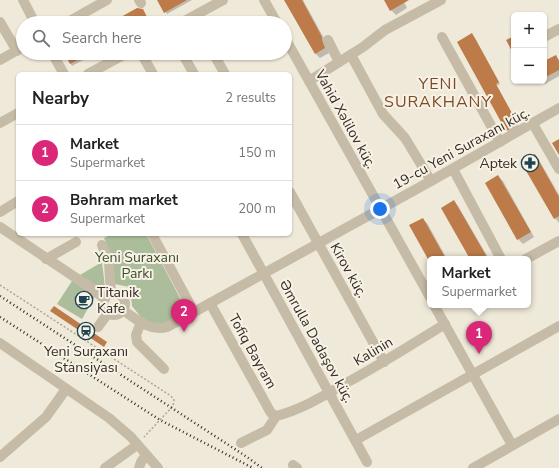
<!DOCTYPE html>
<meta charset="utf-8">
<style>
body{margin:0;font-family:"Nunito Sans",sans-serif;background:#f6f6f6;color:#222}
.controls{position:absolute;right:12px;top:12px;display:grid;overflow:hidden;border-radius:6px;box-shadow:0 1px 3px #0004}
.controls button{width:36px;height:36px;display:grid;place-items:center;padding:0;border:0;border-bottom:1px solid #e0e0e0;background:#fff;color:#222;font:20px sans-serif}
.you{position:absolute;left:380px;top:209px;width:14px;height:14px;margin:-10px;border:3px solid #fff;border-radius:50%;background:#1a73e8;box-shadow:0 0 0 6px #1a73e833}
.badge{display:grid;place-items:center;width:26px;height:26px;border-radius:50%;background:#db2777;color:#fff;font-size:13px;font-weight:700}
.pin{position:absolute;translate:-50% -33px;filter:drop-shadow(0 1px 2px #0008)}
.pin::after{content:'';position:absolute;top:21px;width:14px;height:12px;background:inherit;clip-path:polygon(0 0,100% 0,50% 100%)}
.popup{position:absolute;left:427px;top:256px;width:104px;height:52px;box-sizing:border-box;display:grid;place-content:center;border-radius:6px;background:#fff;filter:drop-shadow(0 1px 3px #0005);font-size:13px;white-space:nowrap;color:#767676}
.popup b{font-size:15px;color:#222}
.popup::after{content:'';position:absolute;left:50%;top:100%;margin-left:-8px;border:8px solid transparent;border-top-color:#fff}
.list{margin:0;padding:0;list-style:none}
h2{display:flex;justify-content:space-between;align-items:center;height:52px;margin:0;padding:0 16px;font-size:17px}
h2 small{font-size:13px;font-weight:400;color:#767676}
.list li{display:grid;grid-template-columns:26px 1fr auto;gap:12px;align-items:center;box-sizing:border-box;height:56px;padding:0 16px;border-top:1px solid #e0e0e0}
.list b{display:block;font-size:15px;white-space:nowrap}
.list p{margin:0;font-size:13px;white-space:nowrap;color:#767676}
.list em{font-size:13px;font-style:normal;color:#767676}
.icon{flex:none;width:22px;height:22px;fill:none;stroke:currentColor;stroke-width:2;stroke-linecap:round;stroke-linejoin:round}
.map{position:relative;flex:none;width:559px;height:468px;overflow:hidden}
.search{position:absolute;background:#fff;box-shadow:0 1px 3px #0004;left:16px;top:16px;width:276px;height:44px;display:flex;align-items:center;gap:10px;box-sizing:border-box;padding:0 14px;border-radius:22px;color:#767676;font-size:15px}
.panel{position:absolute;background:#fff;box-shadow:0 1px 3px #0004;left:16px;top:72px;width:276px;height:164px;border-radius:6px}
.map>svg:first-child{display:block}
.green{fill:#abbd9a}
.shadow{fill:#0003}
.building{fill:#bd7b49}
.lines{fill:none;stroke-linecap:round;stroke-linejoin:round}
.path{stroke:#b2a590;stroke-width:1.5;stroke-dasharray:2 2;stroke-linecap:butt}
.minor{stroke:#c6bba6;stroke-width:10}
.rail{stroke:#332d26;stroke-width:2.5;stroke-dasharray:1 3;stroke-linecap:butt}
.labels{text-anchor:middle;stroke-width:4;stroke-linejoin:round;paint-order:stroke}
.street-label{font-size:14px;fill:#332d26;stroke:#f7f2e5}
.poi-label{font-size:14px;fill:#332d26;stroke:#f7f2e5;text-anchor:end}
.park-label{font-size:14px;fill:#3c4f2c;stroke:#f7f2e5}
.quarter-label{font-size:16px;letter-spacing:1px;fill:#7c4a25;stroke:#f7f2e5}
</style>
<div class="map">
<svg width="559" height="468" viewBox="0 0 559 468">
<rect width="100%" height="100%" fill="#efe9d9"/>
<g class="green">
<path d="M 112,234 L 146,234 L 188,313 L 171,323 L 151,324 L 140,316 L 132,306 L 130,287 L 114,284 L 114,263 L 104,238 Z"/>
<path d="M 102,262 L 105,287 L 101,289 L 80,275 Z"/>
<path d="M 72,281 L 95,296 L 82,319 L 57,304 Z"/>
</g>
<g class="shadow">
<path d="M 158,0 L 192,0 L 167,14 Z"/>
<path d="M 285,0 L 303,0 L 326,42 L 326,45 L 329,53 L 320,58 L 315,53 Z"/>
<path d="M 385,0 L 403,0 L 407,8 L 396,15 L 391,10 Z"/>
<path d="M 531,12 L 534,15 L 527,15 Z"/>
<path d="M 514,22 L 514,29 L 511,23 Z"/>
<path d="M 474,36 L 500,84 L 496,86 L 518,126 L 508,132 Z"/>
<path d="M 65,53 L 96,53 L 72,66 Z"/>
<path d="M 555,56 L 559,60 L 559,76 L 545,84 L 542,81 L 544,81 L 544,62 Z"/>
<path d="M 535,155 L 539,160 L 559,195 L 559,223 L 555,218 Z"/>
<path d="M 498,176 L 503,181 L 534,237 L 523,244 L 518,239 L 486,183 Z"/>
<path d="M 454,201 L 458,206 L 489,259 L 471,259 Z"/>
<path d="M 422,219 L 427,223 L 447,259 L 430,260 L 411,226 Z"/>
</g>
<g class="building">
<path d="M 157,0 L 187,0 L 164,13 Z"/>
<path d="M 284,0 L 302,0 L 322,37 L 322,40 L 325,48 L 315,54 Z"/>
<path d="M 384,0 L 409,0 L 390,11 Z"/>
<path d="M 137,8 L 143,9 L 149,21 L 145,23 L 110,23 Z"/>
<path d="M 472,33 L 499,82 L 496,84 L 518,124 L 506,131 L 457,42 Z"/>
<path d="M 514,36 L 514,55 L 506,40 Z"/>
<path d="M 64,53 L 91,53 L 70,64 Z"/>
<path d="M 556,55 L 559,61 L 559,70 L 544,78 L 544,61 Z"/>
<path d="M 559,139 L 559,155 L 552,143 Z"/>
<path d="M 535,154 L 559,197 L 559,216 L 554,219 L 521,162 Z"/>
<path d="M 498,175 L 531,232 L 517,240 L 485,183 Z"/>
<path d="M 454,200 L 488,259 L 470,259 L 441,208 Z"/>
<path d="M 423,218 L 446,259 L 428,259 L 409,225 Z"/>
<path d="M 54,306 L 107,342 L 104,347 L 50,311 Z"/>
</g>
<g class="lines">
<path class="path" d="M 0,285 L 171,396 L 174,400 L 173,406 L 144,437"/>
<g class="minor">
<path d="M 23,0 L 35,23"/>
<path d="M 139,0 L 141,3"/>
<path d="M 264,0 L 277,23"/>
<path d="M 0,22 L 17,51"/>
<path d="M 66,23 L 107,0"/>
<path d="M 181,23 L 223,0"/>
<path d="M 442,37 L 500,142"/>
<path d="M 544,37 L 559,29"/>
<path d="M 285,38 L 430,297"/>
<path d="M 328,40 L 339,62"/>
<path d="M 52,53 L 64,74"/>
<path d="M 141,53 L 153,74"/>
<path d="M 182,53 L 194,74"/>
<path d="M 213,53 L 225,74"/>
<path d="M 351,55 L 383,114 L 405,138 L 431,181"/>
<path d="M 0,60 L 23,47"/>
<path d="M 88,74 L 127,53"/>
<path d="M 309,81 L 363,47 L 385,30 L 441,0"/>
<path d="M 0,123 L 18,113"/>
<path d="M 533,124 L 559,169"/>
<path d="M 453,169 L 501,259"/>
<path d="M 290,192 L 384,362"/>
<path d="M 0,212 L 18,201"/>
<path d="M 0,227 L 91,288 L 105,299"/>
<path d="M 152,234 L 194,312"/>
<path d="M 242,234 L 367,462"/>
<path d="M 102,245 L 109,263 L 111,294"/>
<path d="M 46,259 L 76,242"/>
<path d="M 526,259 L 559,241"/>
<circle cx="114" cy="304" r="11"/>
<path d="M 210,303 L 271,413 L 276,416 C 301,410 327,394 348,382 C 381,364 413,344 445,324"/>
<path d="M 434,305 L 512,445"/>
<path d="M 123,310 C 136,319 150,332 167,327 L 431,181 L 559,108"/>
<path d="M 141,322 L 136,335 L 137,342 L 164,369"/>
<path d="M 98,327 L 108,313"/>
<path d="M 0,343 L 109,418 L 131,437 L 158,468"/>
<path d="M 356,440 L 559,326"/>
<path d="M 241,443 L 267,430 L 276,416"/>
<path d="M 0,457 L 46,417 L 66,389"/>
<path d="M 293,465 L 297,468"/>
<path d="M 105,468 L 137,445"/>
<path d="M 139,468 L 141,462 L 146,455"/>
<path d="M 473,468 L 559,419"/>
</g>
<g class="rail">
<path d="M 0,296 L 247,457 L 262,468"/>
<path d="M 0,317 L 160,420 L 253,468"/>
</g>
</g>
<defs>
<symbol id="pharmacy-ring" viewBox="-11 -11 22 22"><circle r="9.5" fill="#f7f2e5" stroke="#1f4451" stroke-width="1.5"/><path d="M-2-6h4v4h4v4h-4v4h-4v-4h-4v-4h4Z" fill="#1f4451"/></symbol>
<symbol id="cafe-ring" viewBox="-11 -11 22 22"><circle r="9.5" fill="#f7f2e5" stroke="#1f4451" stroke-width="1.5"/><path d="M-5.5-4.5H6V0H3Q3 3.5 0 3.5H-2.5Q-5.5 3.5-5.5 0ZM3-3.2v2h1.7v-2ZM-6 4.5H4V6H-6Z" fill="#1f4451"/></symbol>
<symbol id="station-ring" viewBox="-11 -11 22 22"><circle r="9.5" fill="#f7f2e5" stroke="#1f4451" stroke-width="1.5"/><path d="M-3-6H3Q5-6 5-4V2Q5 4 3 4L4.5 6H3L1.5 4h-3L-3 6H-4.5L-3 4Q-5 4-5 2V-4Q-5-6-3-6ZM-3.5-4v3h7v-3ZM-3.5 1v1.5H-2V1ZM2 1v1.5H3.5V1Z" fill="#1f4451"/></symbol>
</defs>
<g fill-rule="evenodd">
<use href="#pharmacy-ring" x="520" y="153" width="20" height="20"/>
<use href="#cafe-ring" x="74" y="290" width="20" height="20"/>
<use href="#station-ring" x="76" y="321" width="20" height="20"/>
</g>
<g class="labels">
<g class="street-label">
<text transform="translate(346 119) rotate(61)" y="5">Vahid Xəlilov küç.</text>
<text transform="translate(461 148) rotate(-29)" y="5">19-cu Yeni Suraxanı küç.</text>
<text transform="translate(349 270) rotate(61)" y="5">Kirov küç.</text>
<text transform="translate(317 341) rotate(61)" y="5">Əmrulla Dadaşov küç.</text>
<text transform="translate(253 351) rotate(61)" y="5">Tofiq Bayram</text>
<text transform="translate(373 351) rotate(-31)" y="5">Kalinin</text>
</g>
<g class="poi-label">
<text x="517" y="168">Aptek</text>
<text x="97" y="297" text-anchor="start">Titanik<tspan x="97" dy="16">Kafe</tspan></text>
<text x="86" y="356" text-anchor="middle">Yeni Suraxanı<tspan x="86" dy="16">Stansiyası</tspan></text>
</g>
<g class="park-label">
<text x="137" y="262">Yeni Suraxanı<tspan x="137" dy="16">Parkı</tspan></text>
</g>
<g class="quarter-label">
<text x="438" y="89">YENI<tspan x="438" dy="18">SURAKHANY</tspan></text>
</g>
</g>
</svg>
<div class="controls">
<button>+</button>
<button>−</button>
</div>
<div class="you"></div>
<div class="pin badge" style="left:479px;top:354px">1</div>
<div class="popup"><b>Market</b>Supermarket</div>
<div class="pin badge" style="left:184px;top:332px">2</div>
<div class="search"><svg class="icon" aria-label="search" viewBox="0 0 24 24"><circle cx="10" cy="10" r="6"/><path d="M15 15l6 6"/></svg>Search here</div>
<section class="panel">
<h2>Nearby<small>2 results</small></h2>
<ul class="list">
<li><span class="badge">1</span><div><b>Market</b><p>Supermarket</p></div><em>150 m</em></li>
<li><span class="badge">2</span><div><b>Bәhram market</b><p>Supermarket</p></div><em>200 m</em></li>
</ul>
</section>
</div>
